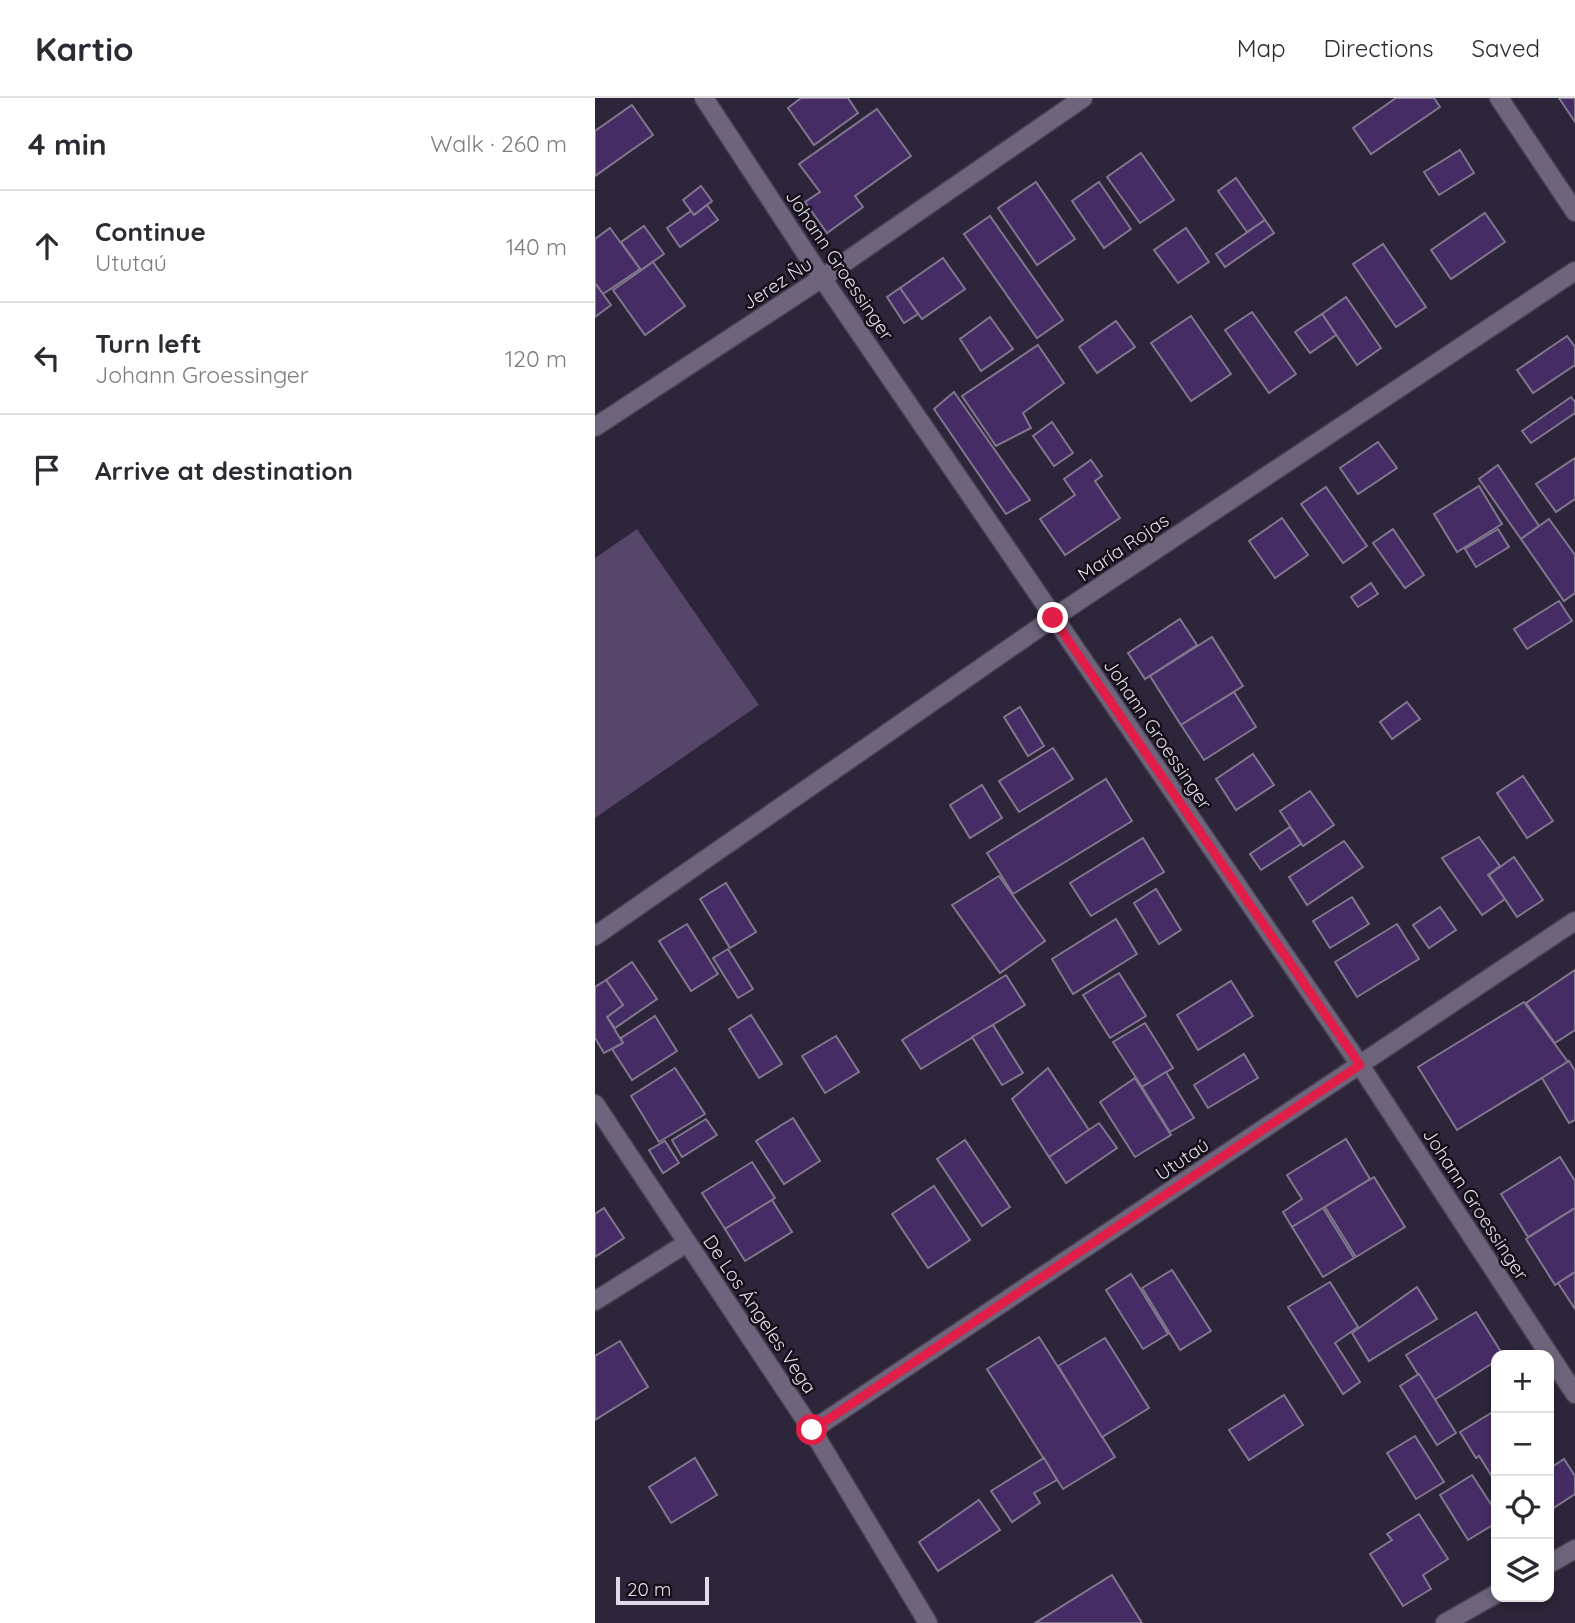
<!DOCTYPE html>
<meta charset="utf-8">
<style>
body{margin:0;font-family:Quicksand,sans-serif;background:#f7f7f7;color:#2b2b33}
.controls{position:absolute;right:21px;bottom:21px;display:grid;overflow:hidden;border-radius:14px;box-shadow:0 4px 10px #0003}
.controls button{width:63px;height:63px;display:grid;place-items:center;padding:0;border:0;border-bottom:2px solid #e1e1e2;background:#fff;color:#2b2b33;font:35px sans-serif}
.scale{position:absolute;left:21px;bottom:18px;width:93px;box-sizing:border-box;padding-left:7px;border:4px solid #e1dce9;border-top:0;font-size:19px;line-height:24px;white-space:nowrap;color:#e1dce9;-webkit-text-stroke:5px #141019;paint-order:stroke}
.stop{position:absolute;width:21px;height:21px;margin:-16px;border:5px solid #e11d48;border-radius:50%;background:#fff}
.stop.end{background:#e11d48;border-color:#fff;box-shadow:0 2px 7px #0008}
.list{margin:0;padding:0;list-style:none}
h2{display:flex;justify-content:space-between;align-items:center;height:91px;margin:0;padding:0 28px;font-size:30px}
h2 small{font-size:23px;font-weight:400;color:#7c7c81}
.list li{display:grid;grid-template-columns:46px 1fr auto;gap:21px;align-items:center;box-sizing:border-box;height:112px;padding:0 28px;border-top:2px solid #e1e1e2}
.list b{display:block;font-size:26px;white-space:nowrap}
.list p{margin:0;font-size:23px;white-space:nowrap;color:#7c7c81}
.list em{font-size:23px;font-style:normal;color:#7c7c81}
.icon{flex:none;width:38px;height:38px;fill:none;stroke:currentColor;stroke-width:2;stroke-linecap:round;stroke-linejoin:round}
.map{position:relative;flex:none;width:980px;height:1525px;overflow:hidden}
header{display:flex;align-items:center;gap:42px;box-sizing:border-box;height:98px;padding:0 35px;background:#fff;border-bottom:2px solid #e1e1e2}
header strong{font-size:33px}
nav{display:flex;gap:38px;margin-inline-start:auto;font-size:24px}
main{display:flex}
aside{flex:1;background:#fff}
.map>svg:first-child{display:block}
.green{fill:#55466a}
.building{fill:#462c64;stroke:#80778e;stroke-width:2}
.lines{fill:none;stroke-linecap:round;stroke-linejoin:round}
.street-casing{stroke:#473f50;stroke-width:21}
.secondary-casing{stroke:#473f50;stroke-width:21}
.street{stroke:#6e657c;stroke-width:18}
.secondary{stroke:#6e657c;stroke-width:18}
.route{stroke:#e11d48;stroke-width:9}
.labels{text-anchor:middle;stroke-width:5;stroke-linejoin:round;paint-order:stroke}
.street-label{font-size:19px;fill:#e1dce9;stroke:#141019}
</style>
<header>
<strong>Kartio</strong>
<nav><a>Map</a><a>Directions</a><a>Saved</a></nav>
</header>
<main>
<aside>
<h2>4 min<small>Walk · 260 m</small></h2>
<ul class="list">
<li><svg class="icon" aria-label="ahead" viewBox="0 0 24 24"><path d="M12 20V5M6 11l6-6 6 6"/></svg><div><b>Continue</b><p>Ututaú</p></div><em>140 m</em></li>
<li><svg class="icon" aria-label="left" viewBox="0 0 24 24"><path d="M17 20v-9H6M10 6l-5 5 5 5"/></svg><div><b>Turn left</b><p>Johann Groessinger</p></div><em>120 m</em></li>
<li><svg class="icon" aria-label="arrive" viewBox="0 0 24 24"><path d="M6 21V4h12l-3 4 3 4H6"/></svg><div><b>Arrive at destination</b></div></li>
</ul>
</aside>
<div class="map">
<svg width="980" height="1525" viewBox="0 0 980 1525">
<rect width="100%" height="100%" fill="#2d2539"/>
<path class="green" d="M 42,431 L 164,607 L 0,720 L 0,460 Z"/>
<g class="building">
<path d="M 206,0 L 253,0 L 263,15 L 219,47 L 193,10 Z"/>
<path d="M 801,0 L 839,0 L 845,9 L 776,56 L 758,30 Z"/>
<path d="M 964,0 L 980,0 L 980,24 Z"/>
<path d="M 37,7 L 58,37 L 0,78 L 0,33 Z"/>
<path d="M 282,11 L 316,58 L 260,98 L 268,109 L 232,135 L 210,104 L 225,94 L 204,66 Z"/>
<path d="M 865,52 L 879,75 L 844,97 L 829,74 Z"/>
<path d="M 546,55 L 579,102 L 545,125 L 512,79 Z"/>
<path d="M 641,80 L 670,122 L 652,134 L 623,93 Z"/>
<path d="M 441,84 L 480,141 L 442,167 L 403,110 Z"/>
<path d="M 504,84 L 536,131 L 509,150 L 477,103 Z"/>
<path d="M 106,88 L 117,103 L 99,117 L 88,102 Z"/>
<path d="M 112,107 L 123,122 L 85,149 L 72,130 L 96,113 L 99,117 Z"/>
<path d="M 890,115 L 910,144 L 856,181 L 836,152 Z"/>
<path d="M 395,118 L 468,222 L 442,240 L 369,136 Z"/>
<path d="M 670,122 L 679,135 L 630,169 L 621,156 Z"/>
<path d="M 49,128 L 69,156 L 46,172 L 26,144 Z"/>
<path d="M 15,130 L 45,171 L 8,196 L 0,185 L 0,141 Z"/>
<path d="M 591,130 L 614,164 L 583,185 L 559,152 Z"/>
<path d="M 788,146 L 831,209 L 801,229 L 758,166 Z"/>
<path d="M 348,160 L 370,191 L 327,221 L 305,190 Z"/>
<path d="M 58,164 L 90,208 L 50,237 L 18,192 Z"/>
<path d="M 0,185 L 16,207 L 0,219 Z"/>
<path d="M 305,190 L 323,216 L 309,225 L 292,199 Z"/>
<path d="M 751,199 L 786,250 L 762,267 L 727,216 Z"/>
<path d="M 657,214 L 701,276 L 674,295 L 630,232 Z"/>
<path d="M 727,216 L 741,237 L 715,255 L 700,234 Z"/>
<path d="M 596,218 L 636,276 L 596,303 L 556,245 Z"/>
<path d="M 395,219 L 418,251 L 386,273 L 365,241 Z"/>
<path d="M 521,223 L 540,249 L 502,275 L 484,249 Z"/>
<path d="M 972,238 L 980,249 L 980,267 L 938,295 L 922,272 Z"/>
<path d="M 443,247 L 469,285 L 428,315 L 436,330 L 401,348 L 367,298 Z"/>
<path d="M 359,294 L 435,402 L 411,416 L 339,311 Z"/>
<path d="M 976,299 L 980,304 L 980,315 L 936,345 L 927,333 Z"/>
<path d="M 457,324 L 478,355 L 459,368 L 438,338 Z"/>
<path d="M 783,344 L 802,370 L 763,396 L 745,370 Z"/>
<path d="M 980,360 L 980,401 L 961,414 L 941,386 Z"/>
<path d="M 496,362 L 507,378 L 500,383 L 525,420 L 470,457 L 445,421 L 480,397 L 469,381 Z"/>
<path d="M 903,367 L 944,428 L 926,441 L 884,381 Z"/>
<path d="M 884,388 L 907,426 L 862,454 L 839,416 Z"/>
<path d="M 731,389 L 772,448 L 748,465 L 706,406 Z"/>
<path d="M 687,420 L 713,457 L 680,480 L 654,443 Z"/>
<path d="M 954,421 L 980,457 L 980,495 L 969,503 L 926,441 Z"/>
<path d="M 798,431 L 829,477 L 810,490 L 778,445 Z"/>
<path d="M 903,431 L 914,449 L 881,469 L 870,451 Z"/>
<path d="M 776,485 L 783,496 L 763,509 L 756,499 Z"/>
<path d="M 964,503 L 977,523 L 932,551 L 919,531 Z"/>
<path d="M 585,521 L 602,547 L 550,581 L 533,555 Z"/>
<path d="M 617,539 L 648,588 L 586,627 L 555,578 Z"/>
<path d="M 639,594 L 661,629 L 609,662 L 586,627 Z"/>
<path d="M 812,604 L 825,621 L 797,641 L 785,624 Z"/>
<path d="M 425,609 L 449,648 L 433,658 L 409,619 Z"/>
<path d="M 458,650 L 478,681 L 424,714 L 404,683 Z"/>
<path d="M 658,656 L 679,687 L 641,712 L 621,681 Z"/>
<path d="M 928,678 L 958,723 L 932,740 L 902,695 Z"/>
<path d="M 511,681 L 537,723 L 418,796 L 392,755 Z"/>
<path d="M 387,687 L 407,720 L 375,740 L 355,707 Z"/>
<path d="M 715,693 L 739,727 L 708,748 L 685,713 Z"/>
<path d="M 695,729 L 706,746 L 666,772 L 655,756 Z"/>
<path d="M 884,739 L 905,768 L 893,777 L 910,801 L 887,817 L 847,760 Z"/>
<path d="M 548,740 L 569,774 L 496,818 L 475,785 Z"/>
<path d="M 749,743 L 768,769 L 712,807 L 694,779 Z"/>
<path d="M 919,759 L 948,802 L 922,819 L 894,777 Z"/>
<path d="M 404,778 L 450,843 L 405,875 L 357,807 Z"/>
<path d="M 131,785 L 161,834 L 135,850 L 105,801 Z"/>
<path d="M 561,791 L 586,832 L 564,846 L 539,805 Z"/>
<path d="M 757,799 L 774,826 L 735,850 L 718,823 Z"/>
<path d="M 845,809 L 861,832 L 834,850 L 818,827 Z"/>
<path d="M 521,821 L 542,856 L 478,896 L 457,861 Z"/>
<path d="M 92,826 L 123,876 L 96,893 L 64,843 Z"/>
<path d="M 802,826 L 824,861 L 762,899 L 740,864 Z"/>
<path d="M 133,851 L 158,891 L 143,900 L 118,860 Z"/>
<path d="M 37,864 L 62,901 L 20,930 L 12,919 L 28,907 L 11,882 Z"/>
<path d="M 980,872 L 980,932 L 960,945 L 931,905 Z"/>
<path d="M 524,875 L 551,918 L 515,940 L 488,897 Z"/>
<path d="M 411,877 L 430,907 L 326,971 L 307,942 Z"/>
<path d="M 11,882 L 28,907 L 12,919 L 28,945 L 9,955 L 0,940 L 0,889 Z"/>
<path d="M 636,883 L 658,918 L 603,952 L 582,917 Z"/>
<path d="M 929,904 L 973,964 L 862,1032 L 823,969 Z"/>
<path d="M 156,917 L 187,966 L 164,980 L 134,931 Z"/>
<path d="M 60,918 L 82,953 L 37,982 L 17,951 L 28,945 L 26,940 Z"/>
<path d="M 550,925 L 578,970 L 547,989 L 518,944 Z"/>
<path d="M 398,927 L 428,975 L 407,987 L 377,939 Z"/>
<path d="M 241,938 L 264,974 L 230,995 L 207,958 Z"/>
<path d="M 649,956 L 663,980 L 613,1010 L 599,987 Z"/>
<path d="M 974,963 L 980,973 L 980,1022 L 974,1025 L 947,980 Z"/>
<path d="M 80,970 L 110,1016 L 64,1044 L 36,998 Z"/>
<path d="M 453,970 L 494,1032 L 454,1059 L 417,1001 Z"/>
<path d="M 571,974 L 599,1020 L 575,1034 L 547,989 Z"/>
<path d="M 540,980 L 576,1037 L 540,1059 L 505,1004 Z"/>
<path d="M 198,1020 L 225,1063 L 189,1086 L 161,1043 Z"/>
<path d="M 111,1021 L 122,1037 L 87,1059 L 77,1042 Z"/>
<path d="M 504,1025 L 522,1050 L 471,1085 L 454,1059 Z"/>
<path d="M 751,1041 L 775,1081 L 697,1129 L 688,1114 L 707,1101 L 692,1077 Z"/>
<path d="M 370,1042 L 415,1109 L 387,1128 L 342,1061 Z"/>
<path d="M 70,1043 L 84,1065 L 68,1075 L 54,1052 Z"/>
<path d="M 965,1059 L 980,1083 L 980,1110 L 933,1139 L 906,1096 Z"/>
<path d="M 157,1064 L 180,1100 L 130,1131 L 107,1095 Z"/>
<path d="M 779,1079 L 810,1129 L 761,1159 L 730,1109 Z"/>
<path d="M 339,1088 L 375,1142 L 333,1170 L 297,1116 Z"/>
<path d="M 177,1102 L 197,1134 L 150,1163 L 130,1131 Z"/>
<path d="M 9,1110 L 29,1140 L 0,1159 L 0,1116 Z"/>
<path d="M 728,1110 L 759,1160 L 728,1179 L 697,1129 Z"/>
<path d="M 980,1110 L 980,1174 L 960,1187 L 931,1141 Z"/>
<path d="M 577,1172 L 616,1233 L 585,1252 L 547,1190 Z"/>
<path d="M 980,1174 L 980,1211 L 963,1185 Z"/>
<path d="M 536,1176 L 573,1236 L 548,1251 L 511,1192 Z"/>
<path d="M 735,1184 L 763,1229 L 740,1245 L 765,1284 L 748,1296 L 693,1209 Z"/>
<path d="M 822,1189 L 842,1221 L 774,1263 L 757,1235 Z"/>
<path d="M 881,1214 L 908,1257 L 901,1257 L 901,1263 L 839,1302 L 811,1257 Z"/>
<path d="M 444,1239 L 520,1359 L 468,1391 L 392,1271 Z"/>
<path d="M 510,1240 L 554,1310 L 507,1339 L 463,1268 Z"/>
<path d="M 25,1243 L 53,1289 L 0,1322 L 0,1258 Z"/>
<path d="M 824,1276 L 861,1335 L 842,1347 L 805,1288 Z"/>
<path d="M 689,1297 L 708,1327 L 654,1362 L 634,1332 Z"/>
<path d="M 901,1312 L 901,1385 L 884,1358 L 881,1360 L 865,1334 Z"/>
<path d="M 820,1338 L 849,1384 L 821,1401 L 792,1355 Z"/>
<path d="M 100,1360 L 122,1397 L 76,1425 L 54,1389 Z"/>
<path d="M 449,1360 L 462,1382 L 439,1395 L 445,1405 L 417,1424 L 396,1393 Z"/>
<path d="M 969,1361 L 980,1378 L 980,1396 L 954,1413 L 954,1371 Z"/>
<path d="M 877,1377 L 901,1414 L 901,1425 L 873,1442 L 845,1397 Z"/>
<path d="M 384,1402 L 405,1432 L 343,1473 L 324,1444 Z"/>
<path d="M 824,1416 L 853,1461 L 828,1477 L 836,1491 L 808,1508 L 775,1456 L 797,1442 L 792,1436 Z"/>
<path d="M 517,1477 L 547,1525 L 440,1525 Z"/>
</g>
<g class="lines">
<defs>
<g id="street">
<path d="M 109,0 L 227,180 L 765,967 L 980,1296"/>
<path d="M 904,0 L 980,114"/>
<path d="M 0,329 L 227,180 L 488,0"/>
<path d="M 0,838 L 458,520 L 980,173"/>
<path d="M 0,1006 L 217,1332 L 333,1525"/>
<path d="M 0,1203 L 92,1145"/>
<path d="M 217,1332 L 980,823"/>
</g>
<g id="secondary">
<path d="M 954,1466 L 980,1451"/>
<path d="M 850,1525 L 901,1496"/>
</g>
</defs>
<use href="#street" class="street-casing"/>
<use href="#secondary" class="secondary-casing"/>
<use href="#street" class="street"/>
<use href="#secondary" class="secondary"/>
</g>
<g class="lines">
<path class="route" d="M 217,1332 L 765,967 L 458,520"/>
</g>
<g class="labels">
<g class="street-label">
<text transform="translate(245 167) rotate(56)" y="7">Johann Groessinger</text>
<text transform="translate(182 185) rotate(-33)" y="7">Jerez Ñu</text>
<text transform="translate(528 449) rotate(-34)" y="7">María Rojas</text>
<text transform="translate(563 636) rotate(56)" y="7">Johann Groessinger</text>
<text transform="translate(587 1061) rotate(-34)" y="7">Ututaú</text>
<text transform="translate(881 1106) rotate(57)" y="7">Johann Groessinger</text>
<text transform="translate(165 1216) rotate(56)" y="7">De Los Ángeles Vega</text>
</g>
</g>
</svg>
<div class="controls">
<button>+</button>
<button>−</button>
<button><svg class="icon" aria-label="locate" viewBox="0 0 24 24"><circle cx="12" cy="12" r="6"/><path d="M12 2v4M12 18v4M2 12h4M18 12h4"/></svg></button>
<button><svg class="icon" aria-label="layers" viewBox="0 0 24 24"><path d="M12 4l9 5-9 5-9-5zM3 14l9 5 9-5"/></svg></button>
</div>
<div class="scale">20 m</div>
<div class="stop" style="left:217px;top:1332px"></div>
<div class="stop end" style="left:458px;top:520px"></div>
</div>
</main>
